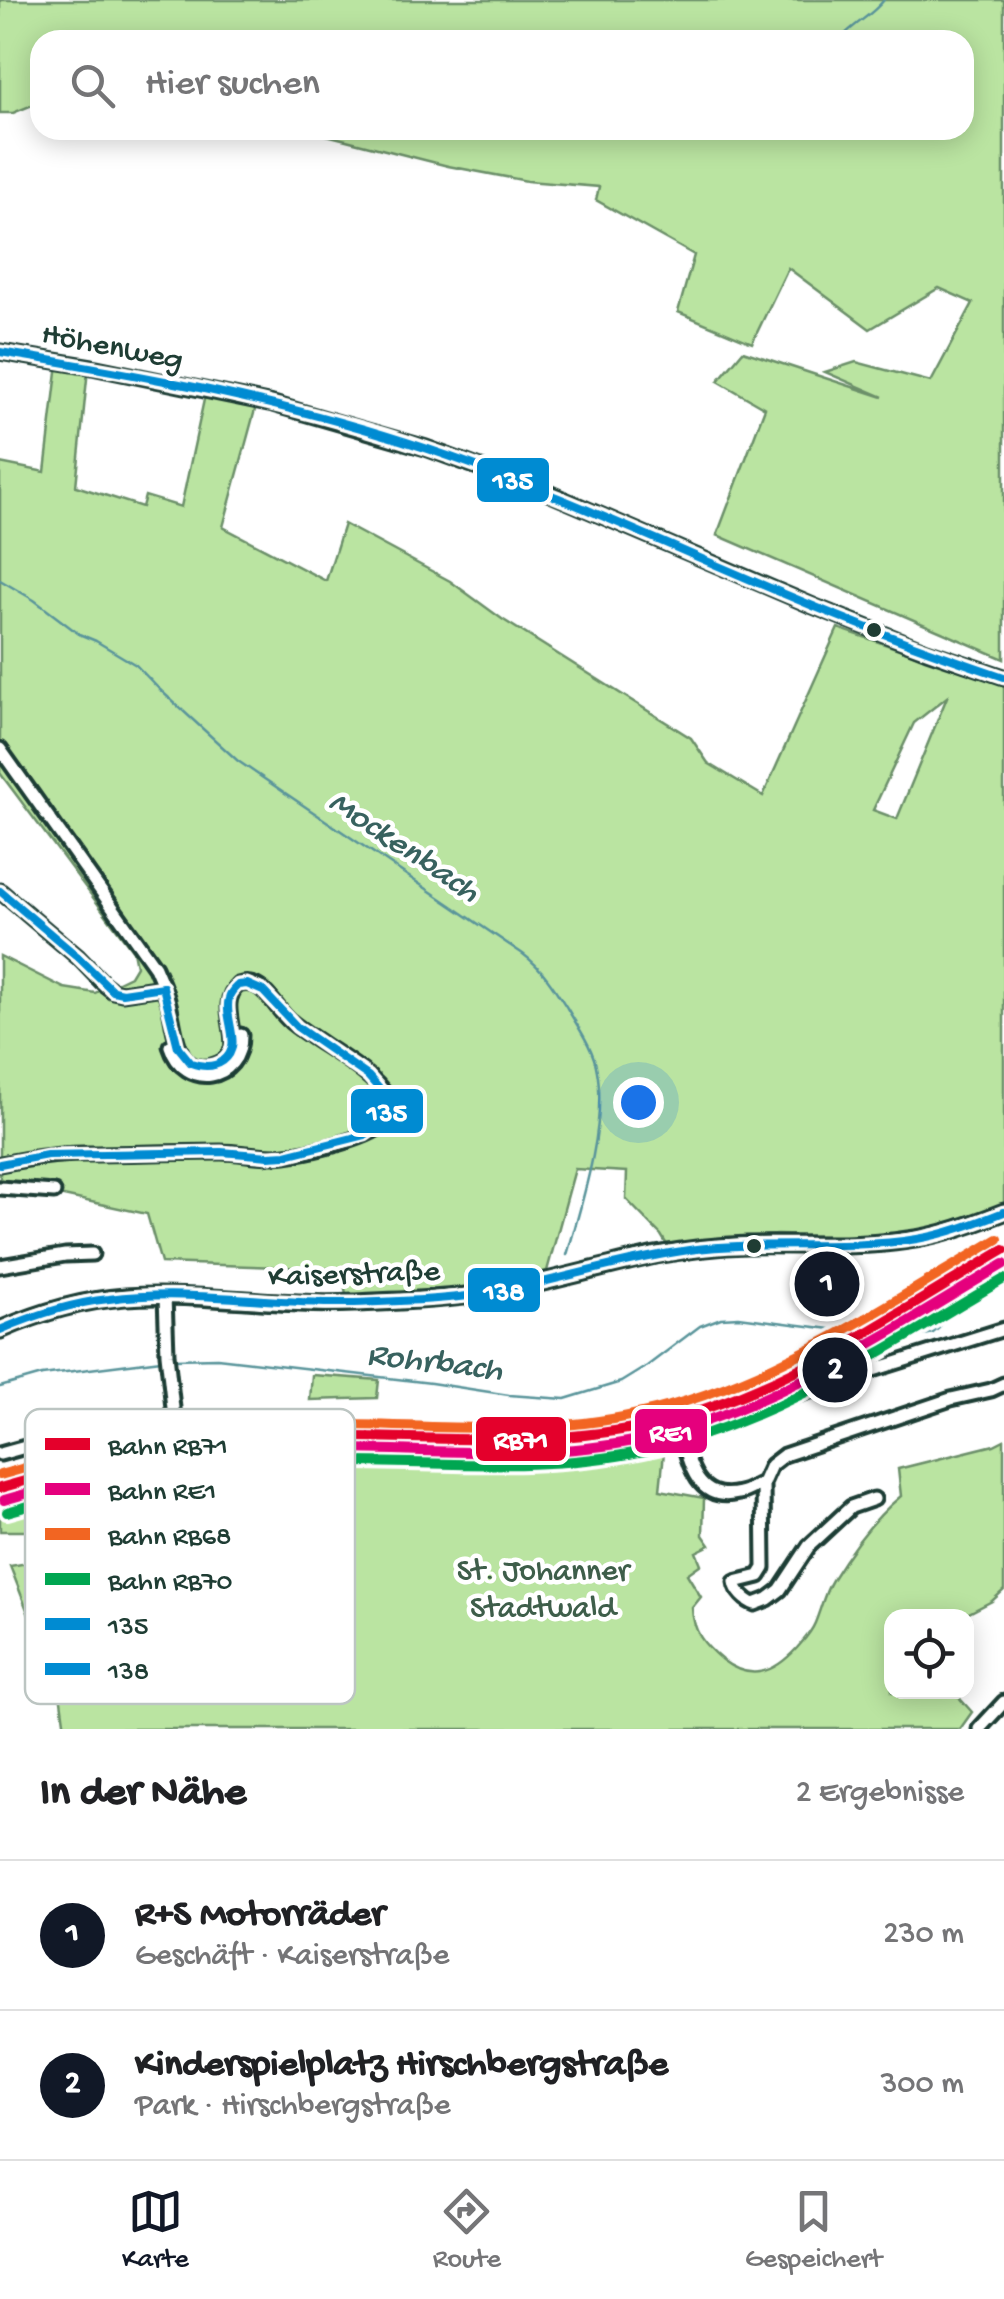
<!DOCTYPE html>
<html lang="de">
<meta charset="utf-8">
<style>
body{margin:0;font-family:"Gochi Hand",sans-serif;background:#f2f2f2;color:#202124}
.controls{position:absolute;right:30px;bottom:30px;display:grid;overflow:hidden;border-radius:20px;box-shadow:0 5px 25px #0003}
.controls button{width:90px;height:90px;display:grid;place-items:center;padding:0;border:0;border-bottom:2px solid #e0e0e0;background:#fff;color:#202124;font:50px sans-serif}
.you{position:absolute;left:638px;top:1102px;width:35px;height:35px;margin:-25px;border:8px solid #fff;border-radius:50%;background:#1a73e8;box-shadow:0 0 0 15px #1a73e833}
.badge{display:grid;place-items:center;width:65px;height:65px;border-radius:50%;background:#111827;color:#fff;font-size:32px;font-weight:700}
.pin{position:absolute;translate:-50% -50%;border:5px solid #fff;box-shadow:0 2px 10px #0006}
.list{margin:0;padding:0;list-style:none}
h2{display:flex;justify-content:space-between;align-items:center;height:130px;margin:0;padding:0 40px;font-size:42px}
h2 small{font-size:32px;font-weight:400;color:#757577}
.list li{display:grid;grid-template-columns:65px 1fr auto;gap:30px;align-items:center;box-sizing:border-box;height:150px;padding:0 40px;border-top:2px solid #e0e0e0}
.list b{display:block;font-size:38px;white-space:nowrap}
.list p{margin:0;font-size:32px;white-space:nowrap;color:#757577}
.list em{font-size:32px;font-style:normal;color:#757577}
.icon{flex:none;width:55px;height:55px;fill:none;stroke:currentColor;stroke-width:2;stroke-linecap:round;stroke-linejoin:round}
.map{position:relative;flex:none;width:1004px;height:1729px;overflow:hidden}
.search{position:absolute;background:#fff;box-shadow:0 5px 25px #0003;left:30px;right:30px;top:30px;height:110px;display:flex;align-items:center;gap:25px;box-sizing:border-box;padding:0 35px;border-radius:30px;color:#757577;font-size:38px}
.sheet{height:430px;background:#fff}
nav{display:flex;justify-content:space-around;align-items:center;box-sizing:border-box;height:140px;border-top:2px solid #e0e0e0;background:#fff;font-size:28px;color:#757577}
nav a{display:grid;justify-items:center;gap:5px}
nav .on{color:#111827}
.map>svg:first-child{display:block}
.green{fill:#bae4a1;stroke:#6c906a;stroke-width:2.5;fill-rule:evenodd}
.lines{fill:none;stroke-linecap:round;stroke-linejoin:round}
.stream{stroke:#5a959b;stroke-width:2.5}
.minor-casing{stroke:#1f3d34;stroke-width:19}
.major-casing{stroke:#1f3d34;stroke-width:21}
.minor{stroke:#fff;stroke-width:11}
.major{stroke:#fff;stroke-width:14}
.bus-1-casing{stroke:#fff;stroke-width:15}
.bus-2-casing{stroke:#fff;stroke-width:15}
.bus-1{stroke:#008bd2;stroke-width:8}
.bus-2{stroke:#008bd2;stroke-width:8}
.rail-1-casing{stroke:#fff;stroke-width:18}
.rail-2-casing{stroke:#fff;stroke-width:18}
.rail-3-casing{stroke:#fff;stroke-width:18}
.rail-4-casing{stroke:#fff;stroke-width:18}
.rail-1{stroke:#e4002b;stroke-width:10}
.rail-2{stroke:#e5007d;stroke-width:10}
.rail-3{stroke:#f26522;stroke-width:10}
.rail-4{stroke:#00a651;stroke-width:10}
.bus-dot{fill:#1f3d34;stroke:#fff;stroke-width:4}
.labels{text-anchor:middle;stroke-width:9;stroke-linejoin:round;paint-order:stroke}
.street-label{font-size:32px;fill:#1f3d34;stroke:#fff}
.park-label{font-size:32px;fill:#3e5e4a;stroke:#fff}
.water-label{font-size:35px;font-style:italic;fill:#38625f;stroke:#fff}
.key{fill:#fff;stroke:#bcc5c2;stroke-width:2.5}
.key-label{font-size:28px;fill:#1f3d34}
.line-badge{stroke:#fff;stroke-width:4}
.badge-label{font-size:28px;text-anchor:middle;font-weight:bold;fill:#fff}
</style>
<div class="map">
<svg width="1004" height="1729" viewBox="0 0 1004 1729">
<rect width="100%" height="100%" fill="#fff"/>
<filter id="ink" filterUnits="userSpaceOnUse"><feTurbulence type="fractalNoise" baseFrequency=".01" numOctaves="2"/><feDisplacementMap in="SourceGraphic" scale="20" xChannelSelector="R" yChannelSelector="G"/><feConvolveMatrix kernelMatrix="1 2 1 2 8 2 1 2 1" color-interpolation-filters="sRGB"/></filter>
<g filter="url(#ink)">
<g class="green">
<path d="M 0,0 L 1004,0 L 1004,659 L 717,535 L 765,408 L 718,381 L 743,351 L 883,397 L 825,372 L 856,362 L 931,382 L 973,303 L 939,288 L 870,329 L 788,268 L 752,343 L 678,312 L 694,255 L 596,200 L 599,187 L 527,181 L 448,166 L 307,130 L 964,130 L 964,40 L 55,38 L 40,40 L 39,44 L 40,102 L 13,113 L 0,113 Z"/>
<path d="M 58,363 L 88,369 L 76,486 L 142,507 L 145,496 L 181,507 L 205,395 L 256,406 L 223,527 L 326,581 L 344,524 L 450,581 L 502,619 L 691,738 L 708,763 L 763,796 L 838,628 L 1004,685 L 1004,1205 L 963,1221 L 909,1234 L 868,1237 L 777,1235 L 667,1245 L 661,1235 L 626,1199 L 627,1172 L 575,1169 L 547,1271 L 459,1291 L 347,1300 L 341,1269 L 161,1263 L 147,1214 L 45,1192 L 0,1186 L 0,956 L 64,988 L 95,993 L 130,976 L 136,966 L 133,951 L 0,773 L 0,463 L 45,472 ZM 947,697 L 897,819 L 873,810 L 914,723 Z"/>
<path d="M 312,1375 L 379,1380 L 377,1398 L 310,1400 Z"/>
<path d="M 1004,1440 L 1004,1590 L 992,1601 L 963,1616 L 892,1616 L 892,1692 L 954,1692 L 972,1712 L 960,1729 L 65,1729 L 59,1686 L 36,1633 L 38,1621 L 31,1620 L 10,1566 L 28,1563 L 30,1531 L 0,1531 L 0,1503 L 64,1485 L 178,1463 L 179,1456 L 243,1450 L 430,1451 L 560,1443 L 665,1443 L 660,1490 L 704,1498 L 703,1535 L 710,1545 L 696,1552 L 701,1564 L 687,1574 L 701,1597 L 692,1608 C 693,1632 704,1645 722,1660 C 751,1682 774,1673 797,1648 C 803,1641 811,1633 815,1623 C 821,1609 824,1593 832,1580 C 851,1549 873,1519 901,1496 L 898,1469 L 994,1445 Z"/>
</g>
<g class="lines">
<g class="stream">
<path d="M 843,36 C 857,22 872,15 884,0"/>
<path d="M 0,580 L 34,600 L 79,634 L 96,641 L 136,665 L 158,688 L 238,761 L 523,954 C 543,969 554,987 567,1008 C 578,1027 594,1049 597,1071 C 607,1124 582,1203 567,1255"/>
<path d="M 865,1338 L 900,1341 L 933,1333 L 939,1328 L 964,1292 L 1004,1257"/>
<path d="M 174,1359 L 217,1358 L 431,1383 L 509,1395 L 565,1399 L 621,1382 L 647,1366 L 700,1326 L 721,1318 L 739,1317 L 846,1331"/>
<path d="M 0,1387 L 42,1375 L 161,1360"/>
</g>
<defs>
<g id="minor">
<path d="M 0,352 L 92,367 L 273,404 L 426,448 L 546,492 L 813,606 L 927,651 L 1004,677"/>
<path d="M 0,749 L 155,967 C 160,979 166,991 169,1004 C 175,1027 175,1076 212,1066 C 257,1054 211,1009 238,985 C 263,976 274,1008 290,1021 C 314,1042 372,1070 386,1096 C 392,1105 390,1116 383,1124 C 367,1140 298,1155 274,1156 C 256,1156 238,1152 221,1152 C 175,1152 129,1154 83,1154 C 55,1154 28,1159 0,1164"/>
<path d="M 0,891 L 78,957 L 104,984 L 113,991 L 122,993 L 163,987"/>
<path d="M 170,1046 C 184,1091 242,1082 241,1035"/>
<path d="M 0,1188 L 54,1192"/>
<path d="M 0,1266 L 65,1255 L 92,1254"/>
<path d="M 0,1454 L 69,1435 L 174,1417 L 167,1354 L 165,1296"/>
<path d="M 763,1483 C 755,1486 747,1492 739,1493 C 698,1503 689,1465 682,1435 L 851,1377 L 1004,1329"/>
<path d="M 874,1499 L 851,1507 L 809,1546 L 780,1590 L 768,1599 L 755,1604 C 746,1601 736,1591 735,1582 L 759,1576 L 764,1568 L 763,1483 L 771,1465 L 784,1455 L 951,1399 L 991,1390 L 1004,1384"/>
<path d="M 979,1729 L 1004,1702"/>
</g>
<path id="major" d="M 0,1330 C 39,1313 83,1300 125,1297 C 202,1292 278,1307 354,1303 C 404,1301 457,1299 507,1290 C 556,1280 606,1266 655,1255 C 685,1250 717,1246 747,1245 C 801,1244 855,1248 908,1240 C 941,1236 973,1224 1004,1212"/>
</defs>
<use href="#minor" class="minor-casing"/>
<use href="#major" class="major-casing"/>
<use href="#minor" class="minor"/>
<use href="#major" class="major"/>
<defs>
<g id="bus-1">
<path d="M 0,352 C 144,375 289,402 428,449 C 559,493 684,553 813,606 C 876,632 939,655 1004,677"/>
<path d="M 0,891 L 78,957 L 113,991 L 122,993 L 163,987"/>
<path d="M 0,1164 L 47,1155 L 221,1152 L 269,1156 L 286,1155 L 365,1135 L 383,1122 L 388,1107 L 382,1092 L 368,1076 L 297,1027 L 263,991 L 247,984 L 238,985 C 234,989 230,992 229,998 C 223,1019 244,1045 223,1061 C 213,1068 202,1067 191,1063 L 178,1047 L 163,987"/>
</g>
<path id="bus-2" d="M 0,1330 C 35,1315 71,1303 109,1299 C 190,1288 272,1305 352,1303 C 405,1301 459,1300 511,1289 C 571,1277 629,1258 689,1250 C 765,1240 842,1251 917,1239 C 947,1234 976,1223 1004,1212"/>
</defs>
<use href="#bus-1" class="bus-1-casing"/>
<use href="#bus-2" class="bus-2-casing"/>
<use href="#bus-1" class="bus-1"/>
<use href="#bus-2" class="bus-2"/>
<defs>
<path id="rail-1" d="M 0,1488 C 97,1459 196,1440 298,1437 C 410,1434 526,1449 638,1427 C 772,1400 888,1318 1004,1250"/>
<path id="rail-2" d="M 4,1500 C 101,1471 200,1451 302,1449 C 415,1447 532,1463 643,1439 C 776,1409 889,1332 1004,1264"/>
<path id="rail-3" d="M 0,1475 C 97,1446 196,1427 298,1425 C 410,1422 527,1439 638,1414 C 770,1385 883,1307 998,1239"/>
<path id="rail-4" d="M 7,1512 C 102,1484 198,1465 297,1462 C 412,1459 530,1475 644,1451 C 776,1423 889,1346 1004,1279"/>
</defs>
<use href="#rail-1" class="rail-1-casing"/>
<use href="#rail-2" class="rail-2-casing"/>
<use href="#rail-3" class="rail-3-casing"/>
<use href="#rail-4" class="rail-4-casing"/>
<use href="#rail-1" class="rail-1"/>
<use href="#rail-2" class="rail-2"/>
<use href="#rail-3" class="rail-3"/>
<use href="#rail-4" class="rail-4"/>
</g>
</g>
<g class="bus-dot">
<circle cx="874" cy="630" r="9"/>
<circle cx="754" cy="1246" r="9"/>
</g>
<g class="labels">
<g class="street-label">
<text transform="translate(113 344) rotate(11)" y="11">Höhenweg</text>
<text transform="translate(354 1271) rotate(-2)" y="11">Kaiserstraße</text>
</g>
<g class="park-label">
<text x="543" y="1579">St. Johanner<tspan x="543" dy="37">Stadtwald</tspan></text>
</g>
<g class="water-label">
<text transform="translate(406 844) rotate(34)" y="12">Mockenbach</text>
<text transform="translate(435 1359) rotate(7)" y="12">Rohrbach</text>
</g>
</g>
<rect x="25" y="1409" width="330" height="295" rx="15" class="key"/>
<rect x="45" y="1438" width="45" height="12" fill="#e4002b"/>
<rect x="45" y="1483" width="45" height="12" fill="#e5007d"/>
<rect x="45" y="1528" width="45" height="12" fill="#f26522"/>
<rect x="45" y="1573" width="45" height="12" fill="#00a651"/>
<rect x="45" y="1618" width="45" height="12" fill="#008bd2"/>
<rect x="45" y="1663" width="45" height="12" fill="#008bd2"/>
<g class="key-label">
<text x="108" y="1454">Bahn RB71</text>
<text x="108" y="1499">Bahn RE1</text>
<text x="108" y="1544">Bahn RB68</text>
<text x="108" y="1589">Bahn RB70</text>
<text x="108" y="1634">135</text>
<text x="108" y="1679">138</text>
</g>
<g class="line-badge">
<rect x="475" y="456" width="76" height="48" rx="10" fill="#008bd2"/>
<rect x="349" y="1087" width="76" height="48" rx="10" fill="#008bd2"/>
<rect x="466" y="1266" width="76" height="48" rx="10" fill="#008bd2"/>
<rect x="633" y="1407" width="76" height="48" rx="10" fill="#e5007d"/>
<rect x="474" y="1415" width="94" height="48" rx="10" fill="#e4002b"/>
</g>
<g class="badge-label">
<text x="513" y="489">135</text>
<text x="387" y="1121">135</text>
<text x="504" y="1300">138</text>
<text x="671" y="1441">RE1</text>
<text x="521" y="1448">RB71</text>
</g>
</svg>
<div class="controls">
<button><svg class="icon" aria-label="locate" viewBox="0 0 24 24"><circle cx="12" cy="12" r="6"/><path d="M12 2v4M12 18v4M2 12h4M18 12h4"/></svg></button>
</div>
<div class="you"></div>
<div class="pin badge" style="left:827px;top:1284px">1</div>
<div class="pin badge" style="left:835px;top:1370px">2</div>
<div class="search"><svg class="icon" aria-label="search" viewBox="0 0 24 24"><circle cx="10" cy="10" r="6"/><path d="M15 15l6 6"/></svg>Hier suchen</div>
</div>
<section class="sheet">
<h2>In der Nähe<small>2 Ergebnisse</small></h2>
<ul class="list">
<li><span class="badge">1</span><div><b>R+S Motorräder</b><p>Geschäft · Kaiserstraße</p></div><em>230 m</em></li>
<li><span class="badge">2</span><div><b>Kinderspielplatz Hirschbergstraße</b><p>Park · Hirschbergstraße</p></div><em>300 m</em></li>
</ul>
</section>
<nav>
<a class="on"><svg class="icon" aria-label="map" viewBox="0 0 24 24"><path d="M3 6l6-2 6 2 6-2v14l-6 2-6-2-6 2zM9 4v14M15 6v14"/></svg>Karte</a>
<a><svg class="icon" aria-label="directions" viewBox="0 0 24 24"><path d="M12 3l9 9-9 9-9-9zM9 14v-3h6M13 9l2 2-2 2"/></svg>Route</a>
<a><svg class="icon" aria-label="saved" viewBox="0 0 24 24"><path d="M7 4h10v16l-5-4-5 4z"/></svg>Gespeichert</a>
</nav>
